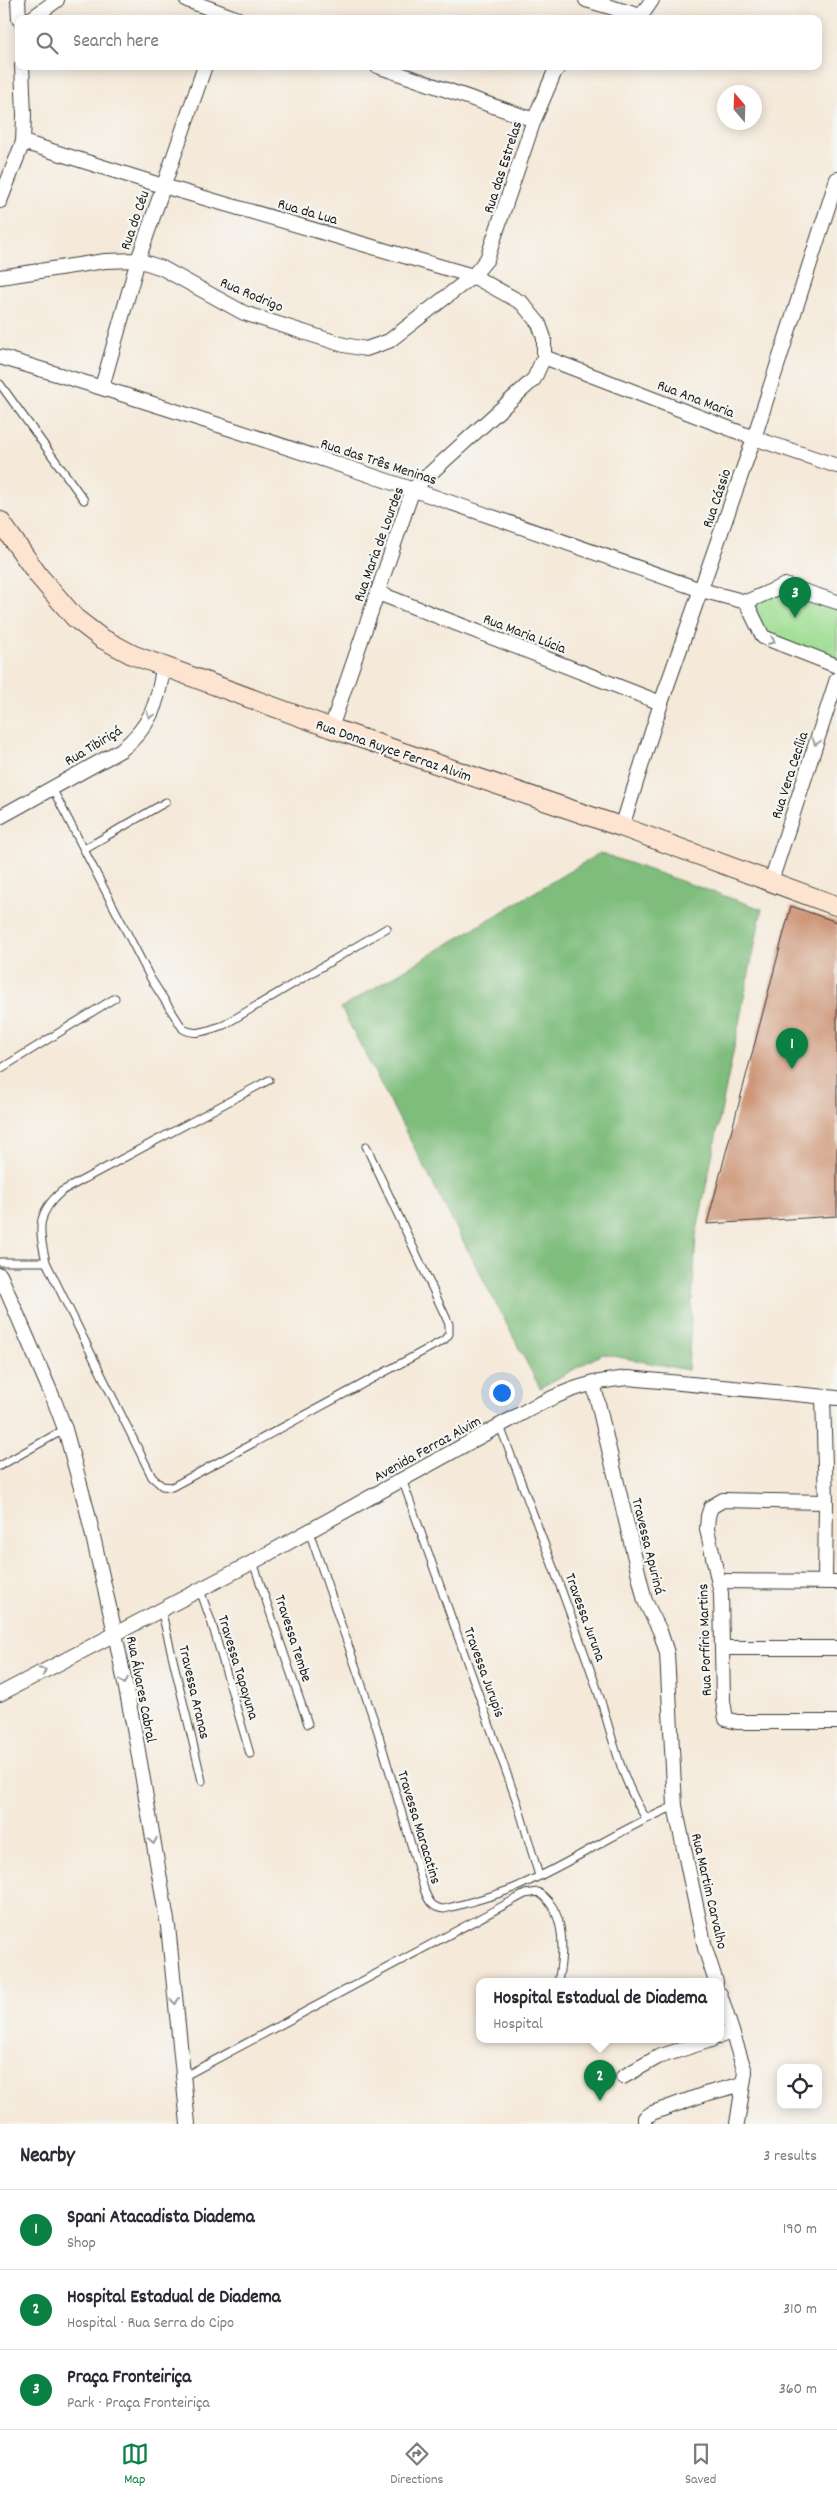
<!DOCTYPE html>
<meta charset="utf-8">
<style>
body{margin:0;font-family:Dekko,sans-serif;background:#f2f2f3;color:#2b2b33}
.controls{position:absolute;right:15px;bottom:15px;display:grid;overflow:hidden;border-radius:10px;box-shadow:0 2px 12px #0003}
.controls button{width:45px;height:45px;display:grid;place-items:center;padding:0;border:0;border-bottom:1px solid #e1e1e2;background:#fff;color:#2b2b33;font:25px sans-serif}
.compass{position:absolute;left:717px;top:85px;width:45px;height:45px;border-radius:50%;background:#fff;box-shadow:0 2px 12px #0003;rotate:341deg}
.you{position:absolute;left:501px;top:1392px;width:18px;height:18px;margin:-12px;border:4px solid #fff;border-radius:50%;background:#1a73e8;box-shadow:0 0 0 8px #1a73e833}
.badge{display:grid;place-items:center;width:32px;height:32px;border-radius:50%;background:#0b8043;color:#fff;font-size:16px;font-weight:700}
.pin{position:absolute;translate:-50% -41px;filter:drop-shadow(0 1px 2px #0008)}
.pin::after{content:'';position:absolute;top:26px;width:18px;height:15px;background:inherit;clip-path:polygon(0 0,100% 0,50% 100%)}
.popup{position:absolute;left:476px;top:1978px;width:248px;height:65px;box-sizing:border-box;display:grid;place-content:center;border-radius:10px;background:#fff;filter:drop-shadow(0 1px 4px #0005);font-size:16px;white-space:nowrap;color:#7c7c81}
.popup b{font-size:19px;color:#2b2b33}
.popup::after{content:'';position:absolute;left:50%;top:100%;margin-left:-10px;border:10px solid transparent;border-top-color:#fff}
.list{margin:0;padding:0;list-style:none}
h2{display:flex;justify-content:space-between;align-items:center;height:65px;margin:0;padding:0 20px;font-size:21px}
h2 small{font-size:16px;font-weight:400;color:#7c7c81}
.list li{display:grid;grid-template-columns:32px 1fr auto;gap:15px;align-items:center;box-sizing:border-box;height:80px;padding:0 20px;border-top:1px solid #e1e1e2}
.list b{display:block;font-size:19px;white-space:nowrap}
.list p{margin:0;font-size:16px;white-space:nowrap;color:#7c7c81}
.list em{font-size:16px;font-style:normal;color:#7c7c81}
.icon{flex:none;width:28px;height:28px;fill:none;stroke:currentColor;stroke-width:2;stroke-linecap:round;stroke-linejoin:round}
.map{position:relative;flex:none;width:837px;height:2124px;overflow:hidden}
.search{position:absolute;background:#fff;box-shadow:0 2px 12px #0003;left:15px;right:15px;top:15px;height:55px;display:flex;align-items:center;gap:12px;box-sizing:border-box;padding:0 18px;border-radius:10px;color:#7c7c81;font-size:19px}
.sheet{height:305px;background:#fff}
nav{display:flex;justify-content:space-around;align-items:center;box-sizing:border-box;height:70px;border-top:1px solid #e1e1e2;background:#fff;font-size:14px;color:#7c7c81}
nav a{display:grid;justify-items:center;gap:2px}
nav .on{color:#0b8043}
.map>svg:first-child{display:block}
.green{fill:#9fde93;stroke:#5e7d58}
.forest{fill:#7fbd7d;stroke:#4e6c4c}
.building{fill:#ce9779}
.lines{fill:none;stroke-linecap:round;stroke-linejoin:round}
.service-casing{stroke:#3d3b38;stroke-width:9}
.minor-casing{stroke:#3d3b38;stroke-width:16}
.secondary-casing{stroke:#3d3b38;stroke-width:21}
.service{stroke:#fff;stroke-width:7}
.minor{stroke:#fff;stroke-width:14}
.secondary{stroke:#fde4d1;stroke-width:19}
.oneway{stroke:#999}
.labels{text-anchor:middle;stroke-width:4.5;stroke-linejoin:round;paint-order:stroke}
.street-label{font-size:15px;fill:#1c1c1c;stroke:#f6f6f2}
</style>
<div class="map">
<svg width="837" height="2124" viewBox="0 0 837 2124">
<rect width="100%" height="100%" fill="#f6f6f2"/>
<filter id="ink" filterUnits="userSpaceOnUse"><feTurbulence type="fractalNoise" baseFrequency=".02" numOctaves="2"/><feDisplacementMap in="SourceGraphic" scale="10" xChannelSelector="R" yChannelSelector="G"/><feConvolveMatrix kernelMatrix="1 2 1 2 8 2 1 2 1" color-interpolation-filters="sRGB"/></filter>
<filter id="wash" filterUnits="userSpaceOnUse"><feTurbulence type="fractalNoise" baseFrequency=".0096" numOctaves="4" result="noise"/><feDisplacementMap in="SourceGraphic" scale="20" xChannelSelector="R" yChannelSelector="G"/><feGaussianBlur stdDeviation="1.12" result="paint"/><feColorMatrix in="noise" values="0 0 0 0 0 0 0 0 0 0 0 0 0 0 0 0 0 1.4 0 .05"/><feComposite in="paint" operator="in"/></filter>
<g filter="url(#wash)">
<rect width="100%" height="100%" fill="#f5e9d9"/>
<path class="green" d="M 778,587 L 837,602 L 837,666 L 767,639 L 746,602 Z"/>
<path class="forest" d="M 600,853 L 762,909 L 696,1236 L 688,1370 L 602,1354 L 540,1388 L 341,1008 Z"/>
<g id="blocks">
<path class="building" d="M 791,906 L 837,922 L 837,1216 L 707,1224 Z"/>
</g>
</g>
<g filter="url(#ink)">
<use href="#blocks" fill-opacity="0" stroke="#3d3b38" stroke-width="1"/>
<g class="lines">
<defs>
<g id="service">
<path d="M 0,384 L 84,500"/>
<path d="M 52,788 L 151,979 L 183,1029 C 196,1037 210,1029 224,1025 L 387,928"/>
<path d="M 84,849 L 166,802"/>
<path d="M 0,1069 L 115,998"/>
<path d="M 0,1262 L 46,1262 L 152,1477 L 162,1486 L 172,1487 L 444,1340 L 449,1334 L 449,1324 L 366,1146"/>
<path d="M 46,1262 C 39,1230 35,1214 62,1191 L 269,1080"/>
<path d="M 500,1426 C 532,1511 565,1597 595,1683 C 611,1728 619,1778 646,1818"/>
<path d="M 0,1466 L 65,1429"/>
<path d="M 402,1479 L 518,1805 L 539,1876"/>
<path d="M 309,1531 L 377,1729 L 425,1892 C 429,1902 433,1908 444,1909 C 468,1903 491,1897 514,1888 C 569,1865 619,1829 675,1806"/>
<path d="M 253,1562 L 308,1724"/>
<path d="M 200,1590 L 212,1624 L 250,1754"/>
<path d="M 161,1609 L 202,1781"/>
<path d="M 183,2077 L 525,1894 L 538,1892 C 567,1911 564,1952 558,1982"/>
</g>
<g id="minor">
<path d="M 18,0 L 19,19"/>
<path d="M 187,0 L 238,19"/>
<path d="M 586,0 L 641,16"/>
<path d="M 31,19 L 57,0"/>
<path d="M 639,19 L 652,0"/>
<path d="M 377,66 L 534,120"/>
<path d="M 23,142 L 163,186 L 473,276 L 522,303 L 539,324 L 544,338 L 544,357 L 534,379 L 413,489 L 331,728"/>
<path d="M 0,201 L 23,142 L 24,115 L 22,66"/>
<path d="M 0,277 L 105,261 L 138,260 L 162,268 L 244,313 L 344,345 L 366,349 L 389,341 L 473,276 L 487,259 L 534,120 L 555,71 L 560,66"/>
<path d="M 0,357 C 236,427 469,508 701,590 L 746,602"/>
<path d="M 544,357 L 754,438 L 837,466"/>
<path d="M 102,387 L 138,260 L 205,66"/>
<path d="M 378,593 L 661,703"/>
<path d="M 746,602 L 763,637 L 837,666"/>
<path d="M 746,602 L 785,585 L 837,602"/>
<path d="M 0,817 L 121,750 C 150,727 158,704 163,668"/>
<path d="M 622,827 L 661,703 L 754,438 L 837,179"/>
<path d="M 771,881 L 837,679"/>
<path d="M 0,1275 L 54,1400 L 65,1429 L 87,1510 L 115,1633 L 136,1739 L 168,1926 L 188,2124"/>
<path d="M 593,1382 L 645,1601 L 660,1631 L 667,1653 L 675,1806 L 705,1948 L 716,1982"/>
<path d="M 823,1397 L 826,1502 L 825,1582"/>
<path d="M 826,1502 L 723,1500 L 711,1507 L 708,1516 L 707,1529 L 721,1593 L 723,1701 L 726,1719 L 737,1722 L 837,1722"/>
<path d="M 719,1581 L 837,1582"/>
<path d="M 722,1648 L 837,1648"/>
<path d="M 0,1694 L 253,1562 L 535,1406 C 570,1389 588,1382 628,1378 L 837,1398"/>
<path d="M 720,1994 L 745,2072 L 737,2124"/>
<path d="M 720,2036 L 732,2032"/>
<path d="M 623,2077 L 658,2057 L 711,2040"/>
<path d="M 645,2124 L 645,2118 L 652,2113 L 705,2094 L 743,2084"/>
</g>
<path id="secondary" d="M 0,521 L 38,575 L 75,618 L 101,638 L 133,655 L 331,728 L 622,827 L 837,906"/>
</defs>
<use href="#service" class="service-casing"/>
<use href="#minor" class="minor-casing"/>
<use href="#secondary" class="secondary-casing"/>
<use href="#service" class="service"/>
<use href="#minor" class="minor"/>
<use href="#secondary" class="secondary"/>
</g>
<defs><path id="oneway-chevron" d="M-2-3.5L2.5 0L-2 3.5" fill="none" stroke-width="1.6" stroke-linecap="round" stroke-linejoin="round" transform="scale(1.25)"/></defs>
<g class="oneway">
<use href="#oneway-chevron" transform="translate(772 641) rotate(23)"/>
<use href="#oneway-chevron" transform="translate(150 715) rotate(113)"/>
<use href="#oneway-chevron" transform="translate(816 742) rotate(108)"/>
<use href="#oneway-chevron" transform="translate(43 1671) rotate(-28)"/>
<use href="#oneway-chevron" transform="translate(124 1681) rotate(79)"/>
<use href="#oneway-chevron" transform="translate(153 1841) rotate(80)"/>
<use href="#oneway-chevron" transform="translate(175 2001) rotate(84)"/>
</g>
</g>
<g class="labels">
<g class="street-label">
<text transform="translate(502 167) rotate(-72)" y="5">Rua das Estrelas</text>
<text transform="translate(308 211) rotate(16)" y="5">Rua da Lua</text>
<text transform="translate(134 220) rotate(-71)" y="5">Rua do Céu</text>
<text transform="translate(252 294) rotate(23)" y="5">Rua Rodrigo</text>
<text transform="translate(696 398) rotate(21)" y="5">Rua Ana Maria</text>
<text transform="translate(379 461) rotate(18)" y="5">Rua das Três Meninas</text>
<text transform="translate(716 498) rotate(-71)" y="5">Rua Cássio</text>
<text transform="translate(378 544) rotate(-70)" y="5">Rua Maria de Lourdes</text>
<text transform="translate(525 633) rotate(21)" y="5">Rua Maria Lúcia</text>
<text transform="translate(93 745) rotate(-31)" y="5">Rua Tibiriçá</text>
<text transform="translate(394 750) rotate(19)" y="5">Rua Dona Ruyce Ferraz Alvim</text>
<text transform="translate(789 775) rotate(-72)" y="5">Rua Vera Cecília</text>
<text transform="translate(427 1448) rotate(-29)" y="5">Avenida Ferraz Alvim</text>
<text transform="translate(649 1546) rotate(76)" y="5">Travessa Apuriná</text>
<text transform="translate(586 1617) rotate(70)" y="5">Travessa Juruna</text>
<text transform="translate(294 1638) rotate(72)" y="5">Travessa Tembe</text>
<text transform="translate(704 1640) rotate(-92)" y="5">Rua Porfírio Martins</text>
<text transform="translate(239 1667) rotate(73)" y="5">Travessa Tapayuna</text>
<text transform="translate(485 1672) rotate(70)" y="5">Travessa Jurupis</text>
<text transform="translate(142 1689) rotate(79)" y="5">Rua Álvares Cabral</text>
<text transform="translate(195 1692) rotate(77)" y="5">Travessa Aranas</text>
<text transform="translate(420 1827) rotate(73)" y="5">Travessa Maracatins</text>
<text transform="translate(710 1891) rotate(77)" y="5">Rua Martim Carvalho</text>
</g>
</g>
</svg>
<div class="controls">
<button><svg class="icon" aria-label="locate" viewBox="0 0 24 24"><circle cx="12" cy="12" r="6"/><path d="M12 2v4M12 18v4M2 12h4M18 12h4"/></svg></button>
</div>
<svg class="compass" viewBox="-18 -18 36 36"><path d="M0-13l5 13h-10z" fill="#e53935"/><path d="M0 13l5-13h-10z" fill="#7c7c81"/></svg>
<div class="you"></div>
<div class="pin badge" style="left:792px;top:1069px">1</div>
<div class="pin badge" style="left:600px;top:2101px">2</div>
<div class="popup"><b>Hospital Estadual de Diadema</b>Hospital</div>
<div class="pin badge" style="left:795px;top:618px">3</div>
<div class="search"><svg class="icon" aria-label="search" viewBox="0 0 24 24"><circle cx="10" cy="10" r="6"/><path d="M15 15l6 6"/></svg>Search here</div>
</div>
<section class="sheet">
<h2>Nearby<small>3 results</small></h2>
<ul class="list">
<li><span class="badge">1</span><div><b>Spani Atacadista Diadema</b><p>Shop</p></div><em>190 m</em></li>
<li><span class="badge">2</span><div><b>Hospital Estadual de Diadema</b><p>Hospital · Rua Serra do Cipo</p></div><em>310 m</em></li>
<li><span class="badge">3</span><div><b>Praça Fronteiriça</b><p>Park · Praça Fronteiriça</p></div><em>360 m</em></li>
</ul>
</section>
<nav>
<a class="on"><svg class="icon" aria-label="map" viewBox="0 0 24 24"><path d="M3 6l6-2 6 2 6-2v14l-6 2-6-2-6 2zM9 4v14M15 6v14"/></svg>Map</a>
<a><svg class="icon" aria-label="directions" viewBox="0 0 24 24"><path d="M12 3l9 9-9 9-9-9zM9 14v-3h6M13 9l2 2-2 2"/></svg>Directions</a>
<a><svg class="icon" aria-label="saved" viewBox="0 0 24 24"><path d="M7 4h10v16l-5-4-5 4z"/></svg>Saved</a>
</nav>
